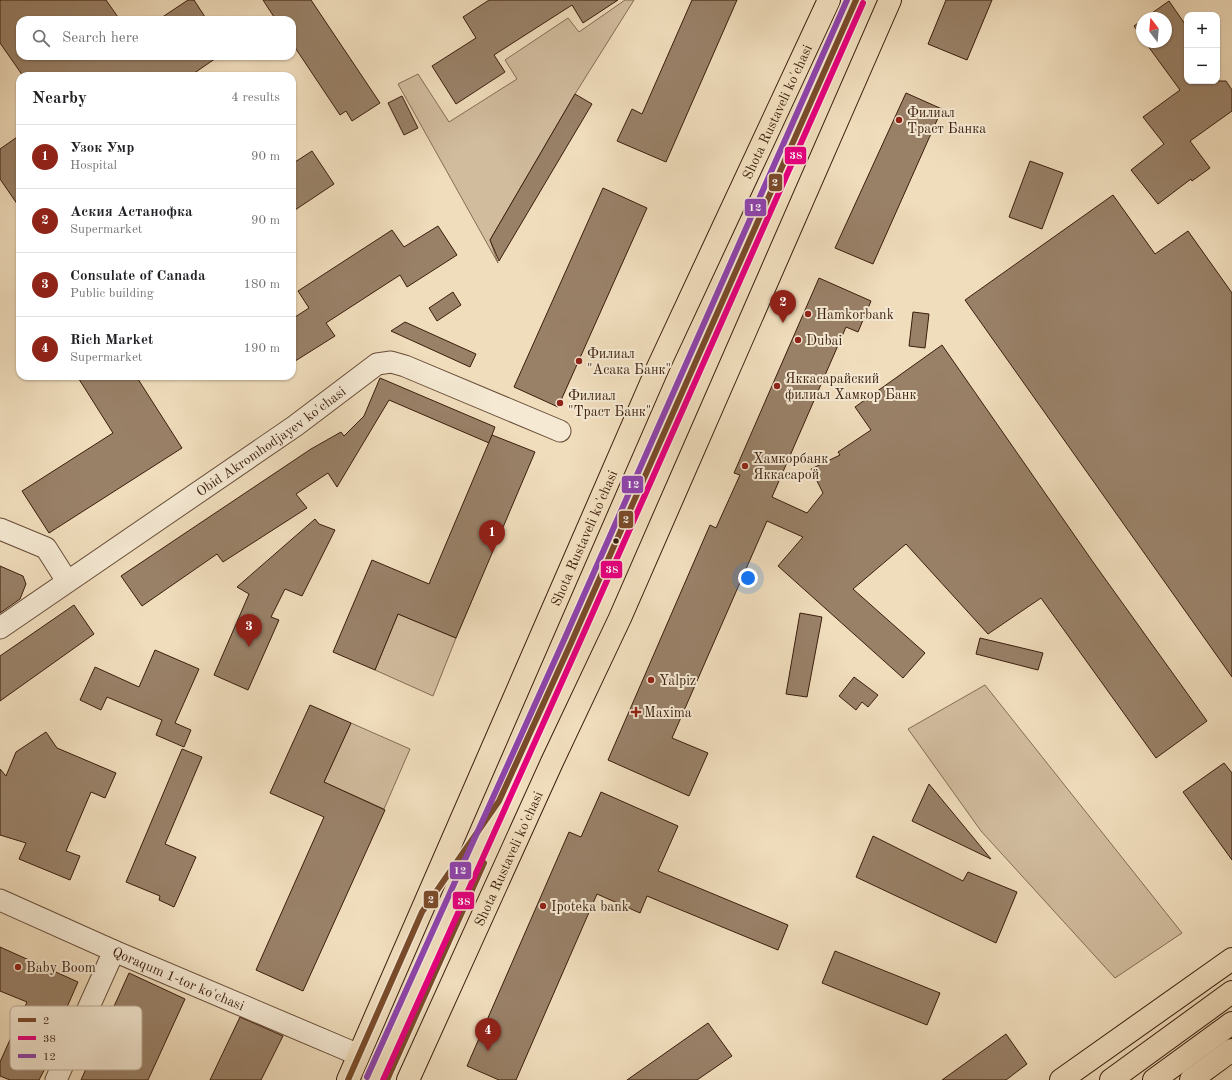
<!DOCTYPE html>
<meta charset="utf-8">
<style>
body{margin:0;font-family:"Old Standard TT",serif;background:#f6f6f6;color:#202124}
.controls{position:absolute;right:12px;top:12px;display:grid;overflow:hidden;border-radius:8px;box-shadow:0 1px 3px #0004}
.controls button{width:36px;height:36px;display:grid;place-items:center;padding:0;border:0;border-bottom:1px solid #e0e0e0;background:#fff;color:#202124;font:20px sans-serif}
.compass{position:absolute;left:1136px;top:12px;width:36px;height:36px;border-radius:50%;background:#fff;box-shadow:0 1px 3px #0004;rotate:344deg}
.you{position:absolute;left:748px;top:578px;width:14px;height:14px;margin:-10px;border:3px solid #fff;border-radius:50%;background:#1a73e8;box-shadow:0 0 0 6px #1a73e833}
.badge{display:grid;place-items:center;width:26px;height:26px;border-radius:50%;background:#8f2418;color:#fff;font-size:13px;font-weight:700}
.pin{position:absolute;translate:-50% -33px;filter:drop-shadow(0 1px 2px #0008)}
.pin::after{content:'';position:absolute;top:21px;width:14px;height:12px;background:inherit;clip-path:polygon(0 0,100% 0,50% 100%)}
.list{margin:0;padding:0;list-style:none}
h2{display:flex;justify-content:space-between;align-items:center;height:52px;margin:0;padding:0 16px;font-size:17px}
h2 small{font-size:13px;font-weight:400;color:#757577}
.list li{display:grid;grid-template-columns:26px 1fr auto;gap:12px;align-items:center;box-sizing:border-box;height:64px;padding:0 16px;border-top:1px solid #e0e0e0}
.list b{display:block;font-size:15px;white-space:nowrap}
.list p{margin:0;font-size:13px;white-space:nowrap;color:#757577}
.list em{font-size:13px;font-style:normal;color:#757577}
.icon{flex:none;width:22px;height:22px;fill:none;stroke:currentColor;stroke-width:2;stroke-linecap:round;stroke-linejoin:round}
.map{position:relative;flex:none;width:1232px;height:1080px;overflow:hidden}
.search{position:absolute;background:#fff;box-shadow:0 1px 3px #0004;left:16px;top:16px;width:280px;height:44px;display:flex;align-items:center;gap:10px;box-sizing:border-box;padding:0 14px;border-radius:12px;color:#757577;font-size:15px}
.panel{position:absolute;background:#fff;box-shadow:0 1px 3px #0004;left:16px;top:72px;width:280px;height:308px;border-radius:12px}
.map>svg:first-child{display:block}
.green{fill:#d1bc9e;stroke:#866c55}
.building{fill:#998168;stroke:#3a1d0c}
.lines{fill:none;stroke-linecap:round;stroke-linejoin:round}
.minor-casing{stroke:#684d38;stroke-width:23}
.primary-casing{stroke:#3a1d0c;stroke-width:24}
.minor{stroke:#f5e9d3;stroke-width:21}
.primary{stroke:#f0ddbc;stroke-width:22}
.bus-1-casing{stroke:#f5e9d3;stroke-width:9}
.bus-2-casing{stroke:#f5e9d3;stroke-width:9}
.bus-3-casing{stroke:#f5e9d3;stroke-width:9}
.bus-1{stroke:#7a4b2a;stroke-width:6}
.bus-2{stroke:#e5007d;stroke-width:6}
.bus-3{stroke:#8e44ad;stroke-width:6}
.poi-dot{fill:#8f2418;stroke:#f5e9d3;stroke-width:1.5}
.bus-dot{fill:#3a1d0c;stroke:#f5e9d3;stroke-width:1.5}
.labels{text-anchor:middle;stroke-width:4;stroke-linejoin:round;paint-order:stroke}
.street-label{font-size:14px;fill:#3a1d0c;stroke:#f5e9d3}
.poi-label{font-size:14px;fill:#3a1d0c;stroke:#f5e9d3;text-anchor:start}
.key{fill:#f5e9d3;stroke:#bdac97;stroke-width:1}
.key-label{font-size:11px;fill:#3a1d0c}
.line-badge{stroke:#f5e9d3;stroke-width:1.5}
.badge-label{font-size:11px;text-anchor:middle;font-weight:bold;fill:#fff}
</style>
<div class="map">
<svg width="1232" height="1080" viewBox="0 0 1232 1080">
<rect width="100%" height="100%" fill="#f0ddbc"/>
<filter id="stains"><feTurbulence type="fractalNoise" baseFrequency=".005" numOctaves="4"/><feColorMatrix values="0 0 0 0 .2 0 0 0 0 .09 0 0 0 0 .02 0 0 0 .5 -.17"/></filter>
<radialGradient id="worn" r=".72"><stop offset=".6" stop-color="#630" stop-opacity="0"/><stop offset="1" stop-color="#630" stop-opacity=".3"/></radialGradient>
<g class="green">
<path d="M 625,0 L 634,0 L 575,94 L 490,240 L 498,263 L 398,84 L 418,74 L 449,122 L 517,79 L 505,60 L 568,18 L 579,32 Z"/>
<path d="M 398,614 L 456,638 L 433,696 L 375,670 Z"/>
<path d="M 985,685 L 1182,933 L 1115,978 L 981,831 L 908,729 Z"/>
<path d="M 351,723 L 410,749 L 384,809 L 324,782 Z"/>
</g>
<g class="building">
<path d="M 0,0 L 106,0 L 120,20 L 20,20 L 20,56 L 219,56 L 190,76 L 23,76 L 0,43 Z"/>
<path d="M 188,0 L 194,0 L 207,20 L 158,20 Z"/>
<path d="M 263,0 L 311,0 L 380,103 L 352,121 L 346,111 L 340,115 L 292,43 L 292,20 L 276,20 Z"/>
<path d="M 489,0 L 618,0 L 583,23 L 572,5 L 494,55 L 505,72 L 456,104 L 432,66 L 476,38 L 463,17 Z"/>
<path d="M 692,0 L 737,0 L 666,162 L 617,141 L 632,109 L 642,114 Z"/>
<path d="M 946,0 L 992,0 L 967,60 L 928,44 Z"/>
<path d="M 1169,1 L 1187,27 L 1187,81 L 1226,81 L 1232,90 L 1232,111 L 1190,141 L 1210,168 L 1192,181 L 1191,179 L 1158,204 L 1131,170 L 1164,144 L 1143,117 L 1180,90 L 1145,42 L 1166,42 L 1166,18 L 1145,18 Z"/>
<path d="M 1142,20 L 1142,37 L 1134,26 Z"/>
<path d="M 906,93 L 942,109 L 873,264 L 835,248 Z"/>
<path d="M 575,94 L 592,104 L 499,261 L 490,240 Z"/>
<path d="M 402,96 L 418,128 L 404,135 L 388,103 Z"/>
<path d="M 20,135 L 20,208 L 0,179 L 0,149 Z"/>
<path d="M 312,151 L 334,184 L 292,212 L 292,164 Z"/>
<path d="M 1030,161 L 1063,173 L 1042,229 L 1009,217 Z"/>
<path d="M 603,188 L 647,208 L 558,407 L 514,387 Z"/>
<path d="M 1113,195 L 1155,254 L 1188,231 L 1232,293 L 1232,677 L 965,300 Z"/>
<path d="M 438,226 L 457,255 L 407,287 L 400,275 L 326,323 L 335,336 L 292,363 L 292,319 L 309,308 L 298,291 L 392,230 L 404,247 Z"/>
<path d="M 819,278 L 871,301 L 858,332 L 846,327 L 772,497 L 807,513 L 823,493 L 811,469 L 840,455 L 838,452 L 871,430 L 855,407 L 942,345 L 1093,562 L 1207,721 L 1156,758 L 1041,598 L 988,634 L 906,544 L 853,589 L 925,653 L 903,678 L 778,566 L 803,537 L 767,521 L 672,738 L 708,753 L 689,796 L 608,760 L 710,525 L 716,528 L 740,475 L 734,473 Z"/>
<path d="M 453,292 L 461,305 L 437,321 L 429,308 Z"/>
<path d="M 913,312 L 929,314 L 925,348 L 909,346 Z"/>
<path d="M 405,322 L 476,354 L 470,367 L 391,331 Z"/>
<path d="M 77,376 L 136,376 L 182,448 L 49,533 L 22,491 L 113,433 Z"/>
<path d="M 380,378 L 495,427 L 489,443 L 389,400 L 337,487 L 328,473 L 296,494 L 307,508 L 223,562 L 217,554 L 142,606 L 121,576 L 311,449 L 341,432 L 344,436 L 364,416 Z"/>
<path d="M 492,435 L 535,452 L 456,638 L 398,614 L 375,670 L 333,652 L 372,560 L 429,584 Z"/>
<path d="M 315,519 L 319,524 L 335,530 L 302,596 L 285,589 L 271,617 L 279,620 L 248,690 L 214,675 L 249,594 L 237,587 Z"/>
<path d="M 0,566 L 23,576 L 26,584 L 20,599 L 0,613 Z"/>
<path d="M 74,605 L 94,634 L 0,701 L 0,656 Z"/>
<path d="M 800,613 L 822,617 L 807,697 L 786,694 Z"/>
<path d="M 980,638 L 1043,653 L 1038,670 L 976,654 Z"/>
<path d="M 155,650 L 199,669 L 175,723 L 191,730 L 184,747 L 156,735 L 162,720 L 107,697 L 101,710 L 80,700 L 95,667 L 139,687 Z"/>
<path d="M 854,677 L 878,695 L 868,707 L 862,702 L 856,710 L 839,696 Z"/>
<path d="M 310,705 L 351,723 L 324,782 L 385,810 L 303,991 L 256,970 L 324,817 L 270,793 Z"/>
<path d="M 46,732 L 57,748 L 116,773 L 105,798 L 91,792 L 66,851 L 80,856 L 70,880 L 19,859 L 26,843 L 0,835 L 0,769 L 6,776 L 16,752 Z"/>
<path d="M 182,749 L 202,757 L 165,844 L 196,857 L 174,907 L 159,900 L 160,896 L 126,882 Z"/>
<path d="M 1224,763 L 1232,773 L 1232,860 L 1183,792 Z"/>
<path d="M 929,784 L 991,859 L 912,821 Z"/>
<path d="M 601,792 L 678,826 L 658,871 L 788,925 L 778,950 L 647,896 L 640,913 L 597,894 L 516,1080 L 499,1080 L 467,1066 L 569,832 L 581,837 Z"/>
<path d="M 873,836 L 963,881 L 968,872 L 1017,892 L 996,943 L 856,877 Z"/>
<path d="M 0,947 L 78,982 L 53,1039 L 59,1042 L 39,1080 L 10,1080 L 0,1076 L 0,1062 L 27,1002 L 0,991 Z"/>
<path d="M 835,951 L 940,993 L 927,1025 L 822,983 Z"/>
<path d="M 129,973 L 185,999 L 148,1080 L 81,1080 Z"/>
<path d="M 240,1017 L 283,1036 L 261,1080 L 210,1080 Z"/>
<path d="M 708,1023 L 732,1056 L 697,1080 L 627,1080 Z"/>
<path d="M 1006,1034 L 1027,1064 L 1006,1080 L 942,1080 Z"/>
</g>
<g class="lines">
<defs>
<g id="minor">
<path d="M 0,529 L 46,548 L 67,581"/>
<path id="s1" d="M 0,628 L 295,426 L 377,364 L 391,362 L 405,366 L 560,431"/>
<path id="s2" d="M 0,900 L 114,951 L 359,1055"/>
<path d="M 56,1080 L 114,951"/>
</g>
<g id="primary">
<path id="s3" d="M 348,1080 L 659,365 L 829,0"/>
<path id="s4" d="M 408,1080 L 552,762 L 620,618 L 890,0"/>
<path d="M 1061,1080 L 1232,959"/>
<path d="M 1111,1080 L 1232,992"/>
<path d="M 1154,1080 L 1232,1023"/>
<path d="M 1191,1080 L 1232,1050"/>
</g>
</defs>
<use href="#minor" class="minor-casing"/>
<use href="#primary" class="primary-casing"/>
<use href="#minor" class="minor"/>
<use href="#primary" class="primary"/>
<defs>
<g id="bus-1">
<path d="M 348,1080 L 422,912 L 499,801 L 571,643 L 856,0"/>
<path d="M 387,1080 L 484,863"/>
</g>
<path id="bus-2" d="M 383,1080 L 578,646 L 863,3"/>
<path id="bus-3" d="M 367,1077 L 564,640 L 847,0"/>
</defs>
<use href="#bus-1" class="bus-1-casing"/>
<use href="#bus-2" class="bus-2-casing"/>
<use href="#bus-3" class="bus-3-casing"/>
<use href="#bus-1" class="bus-1"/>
<use href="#bus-2" class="bus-2"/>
<use href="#bus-3" class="bus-3"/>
</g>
<g class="poi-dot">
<circle cx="899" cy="120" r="4"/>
<circle cx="808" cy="314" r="4"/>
<circle cx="798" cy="340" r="4"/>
<circle cx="579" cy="361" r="4"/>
<circle cx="777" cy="386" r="4"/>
<circle cx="560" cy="403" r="4"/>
<circle cx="745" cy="466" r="4"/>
<circle cx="651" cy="680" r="4"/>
<path d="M634 706h4v4h4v4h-4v4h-4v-4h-4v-4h4z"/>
<circle cx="543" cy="906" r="4"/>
<circle cx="18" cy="967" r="4"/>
</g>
<circle class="bus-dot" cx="616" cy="541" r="3.5"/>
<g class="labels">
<g class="street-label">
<text dy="5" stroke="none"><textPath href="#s3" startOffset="1059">Shota Rustaveli ko'chasi</textPath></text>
<text dy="5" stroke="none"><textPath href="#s1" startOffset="329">Obid Akromhodjayev ko'chasi</textPath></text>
<text dy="5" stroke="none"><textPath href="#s3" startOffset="591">Shota Rustaveli ko'chasi</textPath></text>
<text dy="5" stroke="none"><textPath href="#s4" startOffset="243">Shota Rustaveli ko'chasi</textPath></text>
<text dy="5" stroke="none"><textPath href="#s2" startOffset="195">Qoraqum 1-tor ko'chasi</textPath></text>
</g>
<g class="poi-label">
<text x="907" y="117">Филиал<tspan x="907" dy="16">Траст Банка</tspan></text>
<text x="816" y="319">Hamkorbank</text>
<text x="806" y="345">Dubai</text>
<text x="587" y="358">Филиал<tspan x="587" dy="16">"Асака Банк"</tspan></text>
<text x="785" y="383">Яккасарайский<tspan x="785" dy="16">филиал Хамкор Банк</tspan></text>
<text x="568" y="400">Филиал<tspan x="568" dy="16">"Траст Банк"</tspan></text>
<text x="753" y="463">Хамкорбанк<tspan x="753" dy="16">Яккасарой</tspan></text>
<text x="659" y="685">Yalpiz</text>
<text x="644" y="717">Maxima</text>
<text x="551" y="911">Ipoteka bank</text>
<text x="26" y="972">Baby Boom</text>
</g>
</g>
<rect x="10" y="1006" width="132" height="64" rx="6" class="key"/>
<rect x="18" y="1018" width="18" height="4" fill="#7a4b2a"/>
<rect x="18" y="1036" width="18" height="4" fill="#e5007d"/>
<rect x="18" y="1054" width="18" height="4" fill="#8e44ad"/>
<g class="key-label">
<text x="43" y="1024">2</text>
<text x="43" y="1042">38</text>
<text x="43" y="1060">12</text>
</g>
<g class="line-badge">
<rect x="784" y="146" width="23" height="19" rx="4" fill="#e5007d"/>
<rect x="768" y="173" width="15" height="19" rx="4" fill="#7a4b2a"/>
<rect x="744" y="198" width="23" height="19" rx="4" fill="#8e44ad"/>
<rect x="621" y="475" width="23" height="19" rx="4" fill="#8e44ad"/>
<rect x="618" y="510" width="16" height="19" rx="4" fill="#7a4b2a"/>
<rect x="600" y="560" width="23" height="19" rx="4" fill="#e5007d"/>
<rect x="449" y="861" width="23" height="19" rx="4" fill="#8e44ad"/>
<rect x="423" y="890" width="16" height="19" rx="4" fill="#7a4b2a"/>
<rect x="452" y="891" width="23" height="19" rx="4" fill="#e5007d"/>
</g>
<g class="badge-label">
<text x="796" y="159">38</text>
<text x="775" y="186">2</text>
<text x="755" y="211">12</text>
<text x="633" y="488">12</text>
<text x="626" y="523">2</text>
<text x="612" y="573">38</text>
<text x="460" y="874">12</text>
<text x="431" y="903">2</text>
<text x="464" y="905">38</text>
</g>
<rect width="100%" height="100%" filter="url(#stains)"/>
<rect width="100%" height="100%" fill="url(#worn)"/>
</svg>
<div class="controls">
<button>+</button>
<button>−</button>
</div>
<svg class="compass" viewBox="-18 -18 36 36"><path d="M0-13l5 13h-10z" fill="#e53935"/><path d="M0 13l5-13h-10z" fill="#757577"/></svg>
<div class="you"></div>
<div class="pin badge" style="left:492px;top:553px">1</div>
<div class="pin badge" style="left:783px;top:323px">2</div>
<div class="pin badge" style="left:249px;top:647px">3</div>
<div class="pin badge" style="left:488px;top:1051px">4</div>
<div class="search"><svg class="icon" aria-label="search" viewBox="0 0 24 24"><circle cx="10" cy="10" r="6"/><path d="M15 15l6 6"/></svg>Search here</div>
<section class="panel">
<h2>Nearby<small>4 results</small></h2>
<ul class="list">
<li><span class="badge">1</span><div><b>Узок Умр</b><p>Hospital</p></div><em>90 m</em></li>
<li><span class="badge">2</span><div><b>Аския Астанофка</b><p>Supermarket</p></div><em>90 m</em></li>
<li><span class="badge">3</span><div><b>Consulate of Canada</b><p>Public building</p></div><em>180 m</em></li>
<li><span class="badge">4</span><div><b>Rich Market</b><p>Supermarket</p></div><em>190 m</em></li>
</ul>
</section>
</div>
